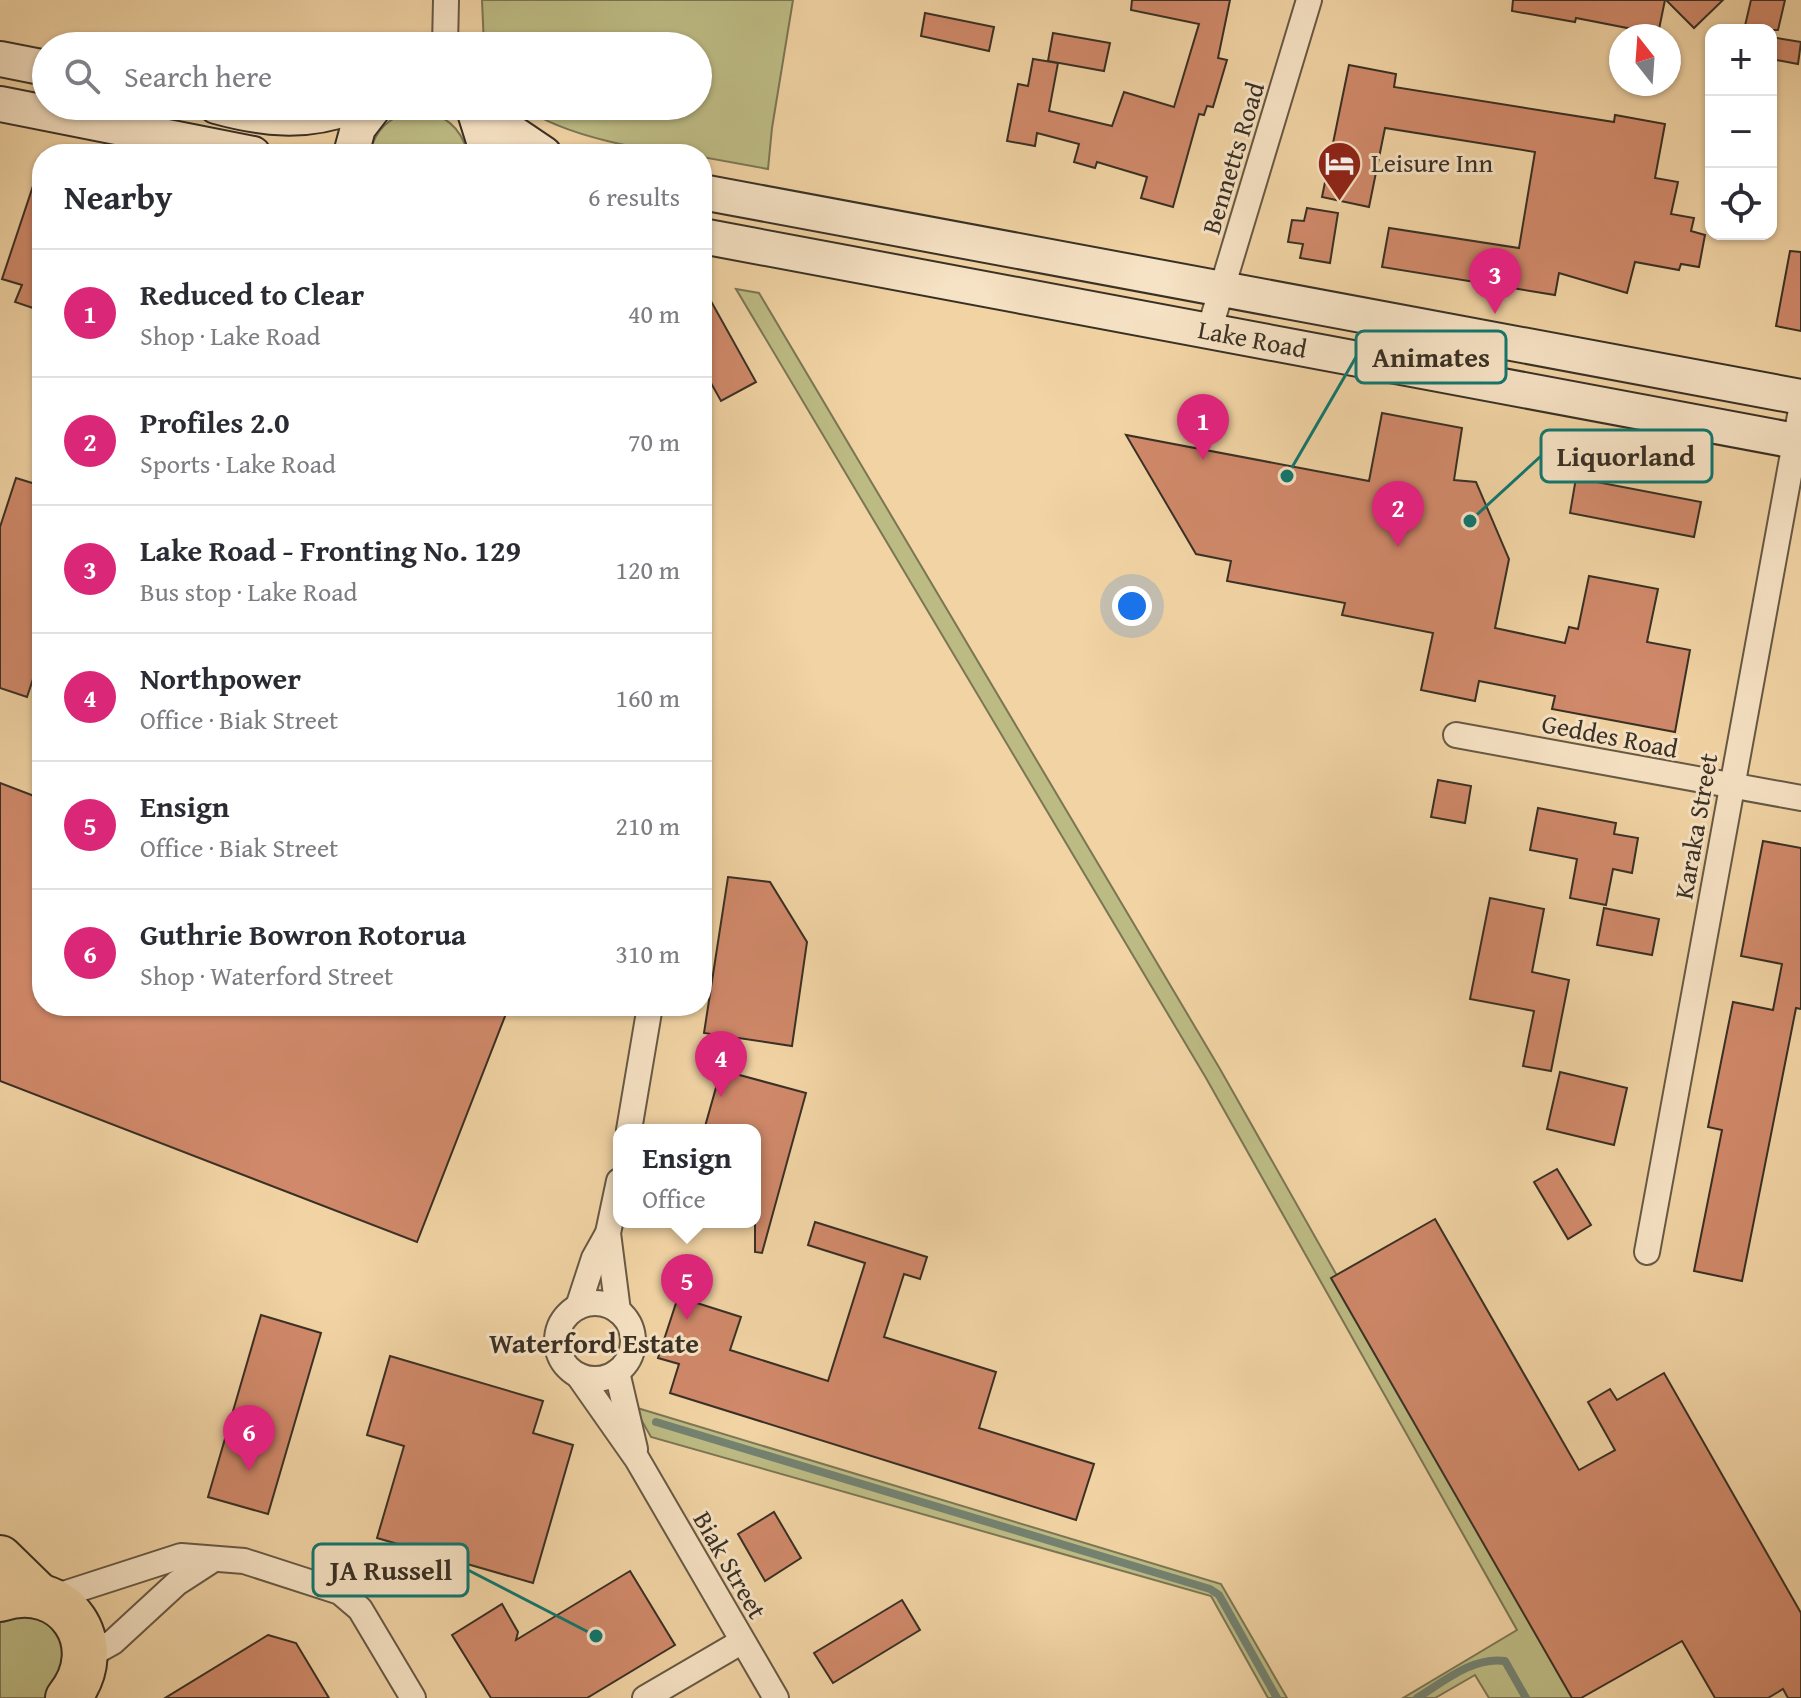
<!DOCTYPE html>
<meta charset="utf-8">
<style>
body{margin:0;font-family:"Gentium Book Plus",serif;background:#f2f2f3;color:#2b2b33}
.controls{position:absolute;right:24px;top:24px;display:grid;overflow:hidden;border-radius:16px;box-shadow:0 2px 6px #0004}
.controls button{width:72px;height:72px;display:grid;place-items:center;padding:0;border:0;border-bottom:2px solid #e1e1e2;background:#fff;color:#2b2b33;font:40px sans-serif}
.compass{position:absolute;left:1609px;top:24px;width:72px;height:72px;border-radius:50%;background:#fff;box-shadow:0 2px 6px #0004;rotate:343deg}
.you{position:absolute;left:1132px;top:606px;width:28px;height:28px;margin:-20px;border:6px solid #fff;border-radius:50%;background:#1a73e8;box-shadow:0 0 0 12px #1a73e833}
.badge{display:grid;place-items:center;width:52px;height:52px;border-radius:50%;background:#db2777;color:#fff;font-size:26px;font-weight:700}
.pin{position:absolute;translate:-50% -66px;filter:drop-shadow(0 2px 4px #0008)}
.pin::after{content:'';position:absolute;top:42px;width:28px;height:24px;background:inherit;clip-path:polygon(0 0,100% 0,50% 100%)}
.popup{position:absolute;left:613px;top:1124px;width:148px;height:104px;box-sizing:border-box;display:grid;place-content:center;border-radius:16px;background:#fff;filter:drop-shadow(0 2px 6px #0005);font-size:26px;white-space:nowrap;color:#7c7c81}
.popup b{font-size:30px;color:#2b2b33}
.popup::after{content:'';position:absolute;left:50%;top:100%;margin-left:-16px;border:16px solid transparent;border-top-color:#fff}
.list{margin:0;padding:0;list-style:none}
h2{display:flex;justify-content:space-between;align-items:center;height:104px;margin:0;padding:0 32px;font-size:34px}
h2 small{font-size:26px;font-weight:400;color:#7c7c81}
.list li{display:grid;grid-template-columns:52px 1fr auto;gap:24px;align-items:center;box-sizing:border-box;height:128px;padding:0 32px;border-top:2px solid #e1e1e2}
.list b{display:block;font-size:30px;white-space:nowrap}
.list p{margin:0;font-size:26px;white-space:nowrap;color:#7c7c81}
.list em{font-size:26px;font-style:normal;color:#7c7c81}
.icon{flex:none;width:44px;height:44px;fill:none;stroke:currentColor;stroke-width:2;stroke-linecap:round;stroke-linejoin:round}
.map{position:relative;flex:none;width:1801px;height:1698px;overflow:hidden}
.search{position:absolute;background:#fff;box-shadow:0 2px 6px #0004;left:32px;top:32px;width:680px;height:88px;display:flex;align-items:center;gap:20px;box-sizing:border-box;padding:0 28px;border-radius:44px;color:#7c7c81;font-size:30px}
.panel{position:absolute;background:#fff;box-shadow:0 2px 6px #0004;left:32px;top:144px;width:680px;height:872px;border-radius:32px}
.map>svg:first-child{display:block}
.green{fill:#bdbb84;stroke:#7b7654;stroke-width:2}
.lines{fill:none;stroke-linecap:round;stroke-linejoin:round}
.stream{stroke:#748271;stroke-width:8}
.building{fill:#d0896a;stroke:#393025;stroke-width:2}
.street-casing{stroke:#675945;stroke-width:28}
.secondary-casing{stroke:#393025;stroke-width:38}
.highway-casing{stroke:#393025;stroke-width:48}
.street{stroke:#f6e2c4;stroke-width:24}
.secondary{stroke:#f6e2c4;stroke-width:34}
.highway{stroke:#f1d3a4;stroke-width:44}
.labels{text-anchor:middle;stroke-width:6;stroke-linejoin:round;paint-order:stroke}
.street-label{font-size:26px;fill:#393025;stroke:#f6e2c4}
.poi-label{font-size:26px;fill:#393025;stroke:#f6e2c4;text-anchor:start}
.neighbourhood-label{font-size:28px;font-weight:bold;fill:#393025;stroke:#f6e2c4}
.leader{fill:none;stroke:#0f766e;stroke-width:3}
.callout-dot{fill:#0f766e;stroke:#f6e2c4;stroke-width:3}
.callout{fill:#f6e2c4;stroke:#0f766e;stroke-width:3}
.callout-label{font-size:28px;text-anchor:middle;font-weight:bold;fill:#393025}
</style>
<div class="map">
<svg width="1801" height="1698" viewBox="0 0 1801 1698">
<rect width="100%" height="100%" fill="#f1d3a4"/>
<filter id="stains"><feTurbulence type="fractalNoise" baseFrequency=".0025" numOctaves="4"/><feColorMatrix values="0 0 0 0 .2 0 0 0 0 .09 0 0 0 0 .02 0 0 0 .5 -.17"/></filter>
<radialGradient id="worn" r=".72"><stop offset=".6" stop-color="#630" stop-opacity="0"/><stop offset="1" stop-color="#630" stop-opacity=".3"/></radialGradient>
<g class="green">
<path d="M 482,0 L 793,0 L 772,128 L 768,169 L 702,157 L 702,154 C 652,154 562,136 522,106 L 698,106 L 698,46 L 484,46 Z"/>
<path d="M 413,110 C 442,112 461,125 468,154 L 369,154 C 376,129 388,118 413,110 Z"/>
<path d="M 736,289 L 759,293 L 1220,1069 L 1576,1698 L 1489,1698 L 1475,1675 L 1435,1698 L 1403,1698 L 1517,1630 L 1206,1078 Z"/>
<path d="M 634,1407 L 1221,1584 L 1287,1698 L 1268,1698 L 1211,1596 L 651,1437 Z"/>
<path d="M 11,1612 L 54,1623 L 69,1663 L 46,1698 L 0,1698 L 0,1617 Z"/>
</g>
<g class="lines">
<g class="stream">
<path d="M 656,1422 L 1210,1589 L 1219,1595 L 1277,1698"/>
<path d="M 1417,1698 C 1443,1682 1473,1656 1505,1661 L 1526,1698"/>
</g>
</g>
<g class="building">
<path d="M 1132,0 L 1230,0 L 1218,58 L 1227,60 L 1213,107 L 1207,106 L 1204,115 L 1199,114 L 1173,207 L 1141,198 L 1147,177 L 1097,162 L 1095,168 L 1074,162 L 1079,144 L 1037,133 L 1035,146 L 1007,141 L 1018,84 L 1028,86 L 1033,59 L 1058,63 L 1049,111 L 1112,126 L 1124,92 L 1174,107 L 1199,24 L 1131,10 Z"/>
<path d="M 1513,0 L 1665,0 L 1658,34 L 1576,18 L 1575,22 L 1512,11 Z"/>
<path d="M 1666,0 L 1723,0 L 1694,28 Z"/>
<path d="M 1751,0 L 1785,0 L 1778,30 L 1744,30 Z"/>
<path d="M 925,13 L 994,27 L 989,51 L 921,36 Z"/>
<path d="M 1053,33 L 1110,43 L 1104,71 L 1048,61 Z"/>
<path d="M 1771,37 L 1801,42 L 1798,64 L 1771,59 Z"/>
<path d="M 1349,65 L 1396,74 L 1394,87 L 1614,122 L 1615,115 L 1665,124 L 1655,178 L 1678,182 L 1671,214 L 1694,218 L 1691,231 L 1705,235 L 1699,267 L 1681,264 L 1679,270 L 1635,262 L 1627,293 L 1559,273 L 1555,295 L 1382,267 L 1389,228 L 1519,248 L 1535,152 L 1385,128 L 1369,207 L 1322,197 Z"/>
<path d="M 38,171 L 42,172 L 42,311 L 15,302 L 22,285 L 2,279 Z"/>
<path d="M 1307,208 L 1338,213 L 1330,263 L 1300,258 L 1303,244 L 1288,242 L 1292,220 L 1304,221 Z"/>
<path d="M 1790,251 L 1801,252 L 1801,331 L 1776,326 Z"/>
<path d="M 702,285 L 756,382 L 721,401 L 702,367 Z"/>
<path d="M 1382,413 L 1462,428 L 1454,480 L 1476,482 L 1509,559 L 1495,628 L 1565,643 L 1569,627 L 1578,629 L 1589,576 L 1658,589 L 1647,642 L 1690,650 L 1675,732 L 1552,709 L 1555,696 L 1479,681 L 1475,701 L 1421,690 L 1433,633 L 1342,615 L 1345,603 L 1227,581 L 1231,561 L 1196,554 L 1126,435 L 1369,481 Z"/>
<path d="M 16,478 L 42,486 L 42,669 L 37,667 L 27,697 L 0,688 L 0,527 Z"/>
<path d="M 1576,478 L 1701,502 L 1694,537 L 1570,513 Z"/>
<path d="M 1438,780 L 1471,786 L 1465,823 L 1431,817 Z"/>
<path d="M 0,783 L 42,799 L 42,1006 L 509,1006 L 417,1242 L 0,1081 Z"/>
<path d="M 1538,808 L 1616,823 L 1614,834 L 1638,838 L 1632,873 L 1613,869 L 1606,905 L 1570,898 L 1577,859 L 1530,850 Z"/>
<path d="M 1763,841 L 1801,848 L 1801,1009 L 1796,1008 L 1742,1281 L 1694,1271 L 1722,1130 L 1708,1127 L 1733,1002 L 1773,1010 L 1782,964 L 1741,956 Z"/>
<path d="M 728,877 L 770,882 L 807,942 L 792,1046 L 704,1033 Z"/>
<path d="M 1490,898 L 1544,909 L 1532,972 L 1569,980 L 1551,1071 L 1523,1066 L 1534,1011 L 1470,999 Z"/>
<path d="M 1604,908 L 1659,919 L 1652,955 L 1597,945 Z"/>
<path d="M 721,1070 L 806,1093 L 762,1253 L 755,1252 L 755,1130 L 704,1130 Z"/>
<path d="M 1560,1072 L 1627,1088 L 1614,1145 L 1547,1129 Z"/>
<path d="M 1557,1169 L 1591,1225 L 1568,1239 L 1534,1182 Z"/>
<path d="M 1435,1219 L 1579,1470 L 1615,1450 L 1588,1402 L 1610,1389 L 1617,1400 L 1664,1373 L 1801,1613 L 1801,1698 L 1788,1698 L 1783,1689 L 1768,1698 L 1715,1698 L 1682,1641 L 1581,1698 L 1572,1698 L 1331,1278 Z"/>
<path d="M 815,1222 L 927,1257 L 920,1279 L 904,1274 L 884,1337 L 996,1372 L 979,1428 L 1094,1464 L 1076,1520 L 670,1393 L 679,1364 L 658,1358 L 678,1297 L 741,1317 L 730,1350 L 828,1381 L 865,1263 L 808,1245 Z"/>
<path d="M 261,1315 L 321,1333 L 268,1514 L 208,1497 Z"/>
<path d="M 390,1356 L 543,1401 L 533,1433 L 573,1445 L 533,1583 L 377,1538 L 404,1446 L 367,1435 Z"/>
<path d="M 774,1512 L 801,1558 L 765,1581 L 738,1534 Z"/>
<path d="M 630,1571 L 675,1645 L 587,1698 L 491,1698 L 452,1635 L 502,1604 L 518,1632 L 516,1640 Z"/>
<path d="M 902,1600 L 920,1630 L 833,1683 L 814,1653 Z"/>
<path d="M 268,1635 L 296,1643 L 329,1698 L 165,1698 Z"/>
</g>
<g class="lines">
<defs>
<g id="street">
<path d="M 445,46 L 446,0"/>
<path d="M 1209,331 L 1309,0"/>
<path d="M 1456,735 L 1801,798"/>
<path d="M 629,1130 L 650,1006"/>
<path d="M 1647,1252 L 1801,410"/>
<circle cx="595" cy="1341" r="38"/>
<path d="M 578,1307 L 594,1258 L 608,1233"/>
<path d="M 618,1311 L 608,1233 L 619,1181"/>
<path d="M 617,1372 L 635,1449"/>
<path d="M 578,1375 L 637,1459 L 776,1698"/>
<path d="M 48,1599 L 181,1556 L 244,1561 L 340,1592 L 360,1609 L 413,1698"/>
<path d="M 86,1657 L 113,1642 L 177,1583 L 214,1559"/>
<path d="M 645,1698 L 741,1642"/>
</g>
<g id="secondary">
<path d="M 0,59 L 46,68"/>
<path d="M 0,104 L 253,154"/>
<path d="M 216,106 C 263,119 305,124 352,106"/>
<path d="M 473,106 L 544,154"/>
<path d="M 473,106 L 488,154"/>
<path d="M 351,154 L 358,128 L 375,106"/>
<path d="M 702,192 L 1801,397"/>
<path id="s1" d="M 702,236 L 1801,442"/>
</g>
<g id="highway">
<path d="M 0,1558 L 39,1596"/>
<path d="M 0,1599 C 65,1577 111,1645 68,1698"/>
</g>
</defs>
<use href="#street" class="street-casing"/>
<use href="#secondary" class="secondary-casing"/>
<use href="#highway" class="highway-casing"/>
<use href="#street" class="street"/>
<use href="#secondary" class="secondary"/>
<use href="#highway" class="highway"/>
</g>
<defs>
<symbol id="hotel-pin" viewBox="-11 -11 22 30"><path d="M0 17L-7.5 6A9.5 9.5 0 1 1 7.5 6Z" fill="#8f2418" stroke="#f6e2c4"/><path d="M-6-4.5h1.5V1H6V5H4.5V3h-9V5H-6ZM-4 0a1.8 1.8 0 1 1 3.6 0ZM.5 0V-2.5h3Q6-2.5 6 0Z" fill="#fff"/></symbol>
</defs>
<g fill-rule="evenodd">
<use href="#hotel-pin" x="1314" y="138" width="51" height="69"/>
</g>
<g class="labels">
<g class="street-label">
<text transform="translate(1233 158) rotate(-73)" y="9">Bennetts Road</text>
<text dy="9" stroke="none"><textPath href="#s1" startOffset="560">Lake Road</textPath></text>
<text transform="translate(1610 736) rotate(11)" y="9">Geddes Road</text>
<text transform="translate(1696 826) rotate(-80)" y="9">Karaka Street</text>
<text transform="translate(730 1565) rotate(60)" y="9">Biak Street</text>
</g>
<g class="poi-label">
<text x="1371" y="172">Leisure Inn</text>
</g>
<g class="neighbourhood-label">
<text x="594" y="1353">Waterford Estate</text>
</g>
</g>
<path class="leader" d="M1287 476L1356 357M1470 521L1541 456M596 1636L468 1570"/>
<g class="callout-dot">
<circle cx="1287" cy="476" r="8"/>
<circle cx="1470" cy="521" r="8"/>
<circle cx="596" cy="1636" r="8"/>
</g>
<g class="callout">
<rect x="1356" y="331" width="150" height="52" rx="8"/>
<rect x="1541" y="430" width="171" height="52" rx="8"/>
<rect x="313" y="1544" width="155" height="52" rx="8"/>
</g>
<g class="callout-label">
<text x="1431" y="367">Animates</text>
<text x="1626" y="466">Liquorland</text>
<text x="391" y="1580">JA Russell</text>
</g>
<rect width="100%" height="100%" filter="url(#stains)"/>
<rect width="100%" height="100%" fill="url(#worn)"/>
</svg>
<div class="controls">
<button>+</button>
<button>−</button>
<button><svg class="icon" aria-label="locate" viewBox="0 0 24 24"><circle cx="12" cy="12" r="6"/><path d="M12 2v4M12 18v4M2 12h4M18 12h4"/></svg></button>
</div>
<svg class="compass" viewBox="-18 -18 36 36"><path d="M0-13l5 13h-10z" fill="#e53935"/><path d="M0 13l5-13h-10z" fill="#7c7c81"/></svg>
<div class="you"></div>
<div class="pin badge" style="left:1203px;top:460px">1</div>
<div class="pin badge" style="left:1398px;top:547px">2</div>
<div class="pin badge" style="left:1495px;top:314px">3</div>
<div class="pin badge" style="left:721px;top:1097px">4</div>
<div class="pin badge" style="left:687px;top:1320px">5</div>
<div class="popup"><b>Ensign</b>Office</div>
<div class="pin badge" style="left:249px;top:1471px">6</div>
<div class="search"><svg class="icon" aria-label="search" viewBox="0 0 24 24"><circle cx="10" cy="10" r="6"/><path d="M15 15l6 6"/></svg>Search here</div>
<section class="panel">
<h2>Nearby<small>6 results</small></h2>
<ul class="list">
<li><span class="badge">1</span><div><b>Reduced to Clear</b><p>Shop · Lake Road</p></div><em>40 m</em></li>
<li><span class="badge">2</span><div><b>Profiles 2.0</b><p>Sports · Lake Road</p></div><em>70 m</em></li>
<li><span class="badge">3</span><div><b>Lake Road - Fronting No. 129</b><p>Bus stop · Lake Road</p></div><em>120 m</em></li>
<li><span class="badge">4</span><div><b>Northpower</b><p>Office · Biak Street</p></div><em>160 m</em></li>
<li><span class="badge">5</span><div><b>Ensign</b><p>Office · Biak Street</p></div><em>210 m</em></li>
<li><span class="badge">6</span><div><b>Guthrie Bowron Rotorua</b><p>Shop · Waterford Street</p></div><em>310 m</em></li>
</ul>
</section>
</div>
